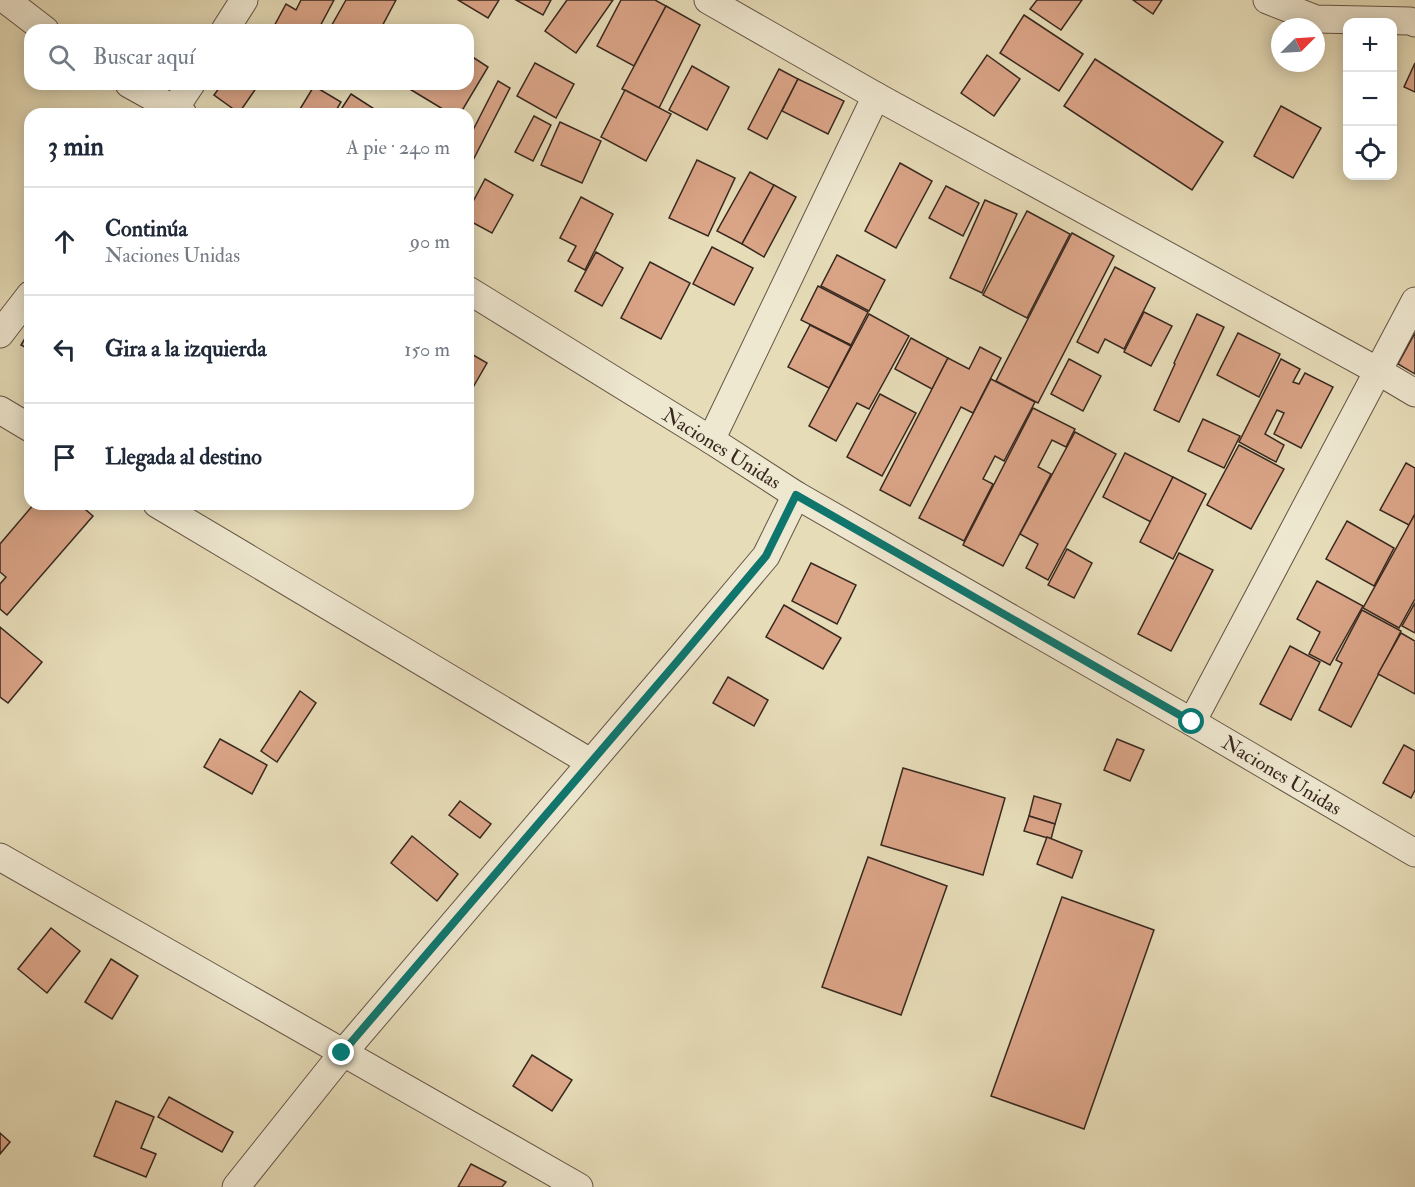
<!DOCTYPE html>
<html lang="es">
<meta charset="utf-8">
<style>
body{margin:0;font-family:"IM FELL Double Pica",serif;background:#f6f6f7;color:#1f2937}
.controls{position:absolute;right:18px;top:18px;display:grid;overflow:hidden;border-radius:12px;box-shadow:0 3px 15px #0003}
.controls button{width:54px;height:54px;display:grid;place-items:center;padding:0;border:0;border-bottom:2px solid #e0e1e3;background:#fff;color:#1f2937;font:30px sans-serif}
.compass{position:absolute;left:1271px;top:18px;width:54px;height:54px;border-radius:50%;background:#fff;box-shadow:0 3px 15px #0003;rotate:66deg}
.stop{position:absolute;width:18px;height:18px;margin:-14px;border:4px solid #0f766e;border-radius:50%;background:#fff}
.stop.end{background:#0f766e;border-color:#fff;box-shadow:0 2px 6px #0008}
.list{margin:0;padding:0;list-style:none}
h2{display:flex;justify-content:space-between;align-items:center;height:78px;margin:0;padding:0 24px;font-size:26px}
h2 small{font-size:20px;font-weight:400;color:#747a83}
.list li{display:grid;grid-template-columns:39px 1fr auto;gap:18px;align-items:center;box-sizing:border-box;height:108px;padding:0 24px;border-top:2px solid #e0e1e3}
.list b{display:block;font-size:22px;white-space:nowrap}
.list p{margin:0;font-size:20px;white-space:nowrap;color:#747a83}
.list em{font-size:20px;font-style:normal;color:#747a83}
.icon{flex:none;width:33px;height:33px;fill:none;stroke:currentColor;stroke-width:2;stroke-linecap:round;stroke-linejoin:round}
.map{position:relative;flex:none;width:1415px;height:1187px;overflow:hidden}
.search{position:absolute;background:#fff;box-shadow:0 3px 15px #0003;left:24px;top:24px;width:450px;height:66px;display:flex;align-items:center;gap:15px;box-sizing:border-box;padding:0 21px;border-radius:18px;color:#747a83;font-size:22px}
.panel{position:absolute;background:#fff;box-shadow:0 3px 15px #0003;left:24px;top:108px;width:450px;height:402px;border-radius:18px}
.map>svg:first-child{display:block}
.building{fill:#daa487;stroke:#38281f;stroke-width:1.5}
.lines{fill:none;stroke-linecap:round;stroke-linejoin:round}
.street-casing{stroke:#645545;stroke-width:29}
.street{stroke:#efe8d1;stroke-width:27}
.route{stroke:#0f766e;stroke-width:8}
.labels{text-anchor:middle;stroke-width:5;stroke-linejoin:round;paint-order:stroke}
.street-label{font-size:20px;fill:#38281f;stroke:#efe8d1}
</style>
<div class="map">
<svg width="1415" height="1187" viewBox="0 0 1415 1187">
<rect width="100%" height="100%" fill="#e6dcb8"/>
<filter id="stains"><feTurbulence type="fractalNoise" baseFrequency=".00333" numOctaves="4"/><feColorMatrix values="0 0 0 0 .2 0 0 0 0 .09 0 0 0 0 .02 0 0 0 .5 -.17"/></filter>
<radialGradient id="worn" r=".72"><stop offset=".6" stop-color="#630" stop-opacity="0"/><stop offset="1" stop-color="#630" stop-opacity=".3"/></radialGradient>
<g class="building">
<path d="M 301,0 L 334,0 L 318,30 L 272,30 L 286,4 L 296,10 Z"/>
<path d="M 346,0 L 396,0 L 380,30 L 329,30 Z"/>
<path d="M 458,0 L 499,0 L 488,18 Z"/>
<path d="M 516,0 L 551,0 L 543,15 Z"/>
<path d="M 567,0 L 613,0 L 576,53 L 545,31 Z"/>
<path d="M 621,0 L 655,0 L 666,6 L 634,66 L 597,46 Z"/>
<path d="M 1037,0 L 1082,0 L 1061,30 L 1030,9 Z"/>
<path d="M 1133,0 L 1162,0 L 1153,14 Z"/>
<path d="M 666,6 L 700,25 L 659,108 L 622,89 Z"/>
<path d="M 1024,15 L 1083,54 L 1059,91 L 1000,53 Z"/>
<path d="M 468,54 L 488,67 L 460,114 L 451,114 L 403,85 L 404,84 L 468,84 Z"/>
<path d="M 987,55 L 1020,79 L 994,116 L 961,93 Z"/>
<path d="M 1095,59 L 1223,142 L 1192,190 L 1064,106 Z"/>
<path d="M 535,63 L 574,84 L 556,118 L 517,96 Z"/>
<path d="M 1415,63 L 1415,92 L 1404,87 Z"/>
<path d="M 692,66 L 729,87 L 707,130 L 669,110 Z"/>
<path d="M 779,69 L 798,79 L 767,139 L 748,129 Z"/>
<path d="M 798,79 L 844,101 L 828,134 L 782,111 Z"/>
<path d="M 498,81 L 510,88 L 468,170 L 468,140 Z"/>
<path d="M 222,84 L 259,84 L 239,113 L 214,95 Z"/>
<path d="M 314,86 L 341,102 L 334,114 L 297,114 Z"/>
<path d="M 625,90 L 671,114 L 646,161 L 601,137 Z"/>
<path d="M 351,94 L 379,112 L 378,114 L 338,114 Z"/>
<path d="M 1281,106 L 1321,128 L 1293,178 L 1254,156 Z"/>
<path d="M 534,116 L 551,125 L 533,161 L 515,152 Z"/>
<path d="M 560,122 L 601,141 L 582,183 L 541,165 Z"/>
<path d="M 697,160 L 735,178 L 708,236 L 669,218 Z"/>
<path d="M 900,163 L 932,181 L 896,248 L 865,231 Z"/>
<path d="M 750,172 L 774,185 L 742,244 L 717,231 Z"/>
<path d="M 485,179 L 513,195 L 492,233 L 468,220 L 468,211 Z"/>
<path d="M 774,185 L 796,197 L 764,257 L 742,244 Z"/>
<path d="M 946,186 L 979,203 L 963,236 L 929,218 Z"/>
<path d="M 581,197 L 613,214 L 585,270 L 568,261 L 576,246 L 560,238 Z"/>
<path d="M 985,200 L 1017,214 L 982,293 L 950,278 Z"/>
<path d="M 1027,211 L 1070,234 L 1027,318 L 983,295 Z"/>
<path d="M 1072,233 L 1114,256 L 1038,403 L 996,381 Z"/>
<path d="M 712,247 L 753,268 L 734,305 L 693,284 Z"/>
<path d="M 596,252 L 623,268 L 602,306 L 575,291 Z"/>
<path d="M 837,255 L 885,280 L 869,311 L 821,286 Z"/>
<path d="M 650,262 L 690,283 L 661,339 L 621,318 Z"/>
<path d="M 1115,267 L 1155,288 L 1124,349 L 1105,339 L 1098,353 L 1077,342 Z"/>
<path d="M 818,286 L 868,312 L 851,345 L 801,320 Z"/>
<path d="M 1144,312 L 1172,326 L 1151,366 L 1124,352 Z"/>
<path d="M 869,314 L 909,336 L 869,409 L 857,403 L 836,441 L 809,426 Z"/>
<path d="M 1197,314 L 1224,327 L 1179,422 L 1154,410 L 1175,364 L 1174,363 Z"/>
<path d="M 810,325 L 851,346 L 829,388 L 788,367 Z"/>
<path d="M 30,330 L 30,350 L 21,345 Z"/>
<path d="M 1238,333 L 1280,354 L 1259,397 L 1217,375 Z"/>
<path d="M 1415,333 L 1415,374 L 1398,364 Z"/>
<path d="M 911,338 L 948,358 L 932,389 L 895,369 Z"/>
<path d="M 980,347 L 1001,358 L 973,413 L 961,407 L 910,506 L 880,490 L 948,358 L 969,369 Z"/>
<path d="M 468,352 L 487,363 L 468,396 Z"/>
<path d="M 1069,359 L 1101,376 L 1083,411 L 1051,394 Z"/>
<path d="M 1281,359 L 1300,369 L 1293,382 L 1299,384 L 1305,373 L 1333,387 L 1301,448 L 1274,434 L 1284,413 L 1277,410 L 1265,434 L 1284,445 L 1276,462 L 1239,442 Z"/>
<path d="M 991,379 L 1035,402 L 1004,461 L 995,456 L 983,479 L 993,484 L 964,541 L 919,518 Z"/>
<path d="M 880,394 L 916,413 L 882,476 L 847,457 Z"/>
<path d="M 1033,408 L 1075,429 L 1066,447 L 1052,440 L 1038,467 L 1051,474 L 1003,566 L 963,545 Z"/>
<path d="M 1203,419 L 1240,436 L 1224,468 L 1188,451 Z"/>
<path d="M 1075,432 L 1116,454 L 1048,580 L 1026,568 L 1038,544 L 1020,534 Z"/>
<path d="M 1239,445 L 1284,469 L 1251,529 L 1207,505 Z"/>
<path d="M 1125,453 L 1173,477 L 1151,522 L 1103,497 Z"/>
<path d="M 1406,463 L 1415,468 L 1415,514 L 1409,525 L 1380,510 Z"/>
<path d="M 1173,477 L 1206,494 L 1173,559 L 1140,542 Z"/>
<path d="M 34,504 L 79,504 L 93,516 L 7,615 L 0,609 L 0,584 L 6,577 L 0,572 L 0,544 Z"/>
<path d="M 1415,514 L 1415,599 L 1399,628 L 1363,608 Z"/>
<path d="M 1347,521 L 1394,548 L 1374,586 L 1326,559 Z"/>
<path d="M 1067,549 L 1092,563 L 1074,598 L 1048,585 Z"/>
<path d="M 1179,553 L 1213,570 L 1171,651 L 1138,634 Z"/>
<path d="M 811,563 L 856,585 L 837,624 L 792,601 Z"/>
<path d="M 1317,581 L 1363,606 L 1330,665 L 1309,654 L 1320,632 L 1297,619 Z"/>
<path d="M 1415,603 L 1415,633 L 1402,626 Z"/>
<path d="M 784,605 L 841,638 L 823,669 L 766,637 Z"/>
<path d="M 1362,610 L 1401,631 L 1351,727 L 1319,710 L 1342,663 L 1336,660 Z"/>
<path d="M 0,627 L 42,662 L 8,703 L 0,697 Z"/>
<path d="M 1401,633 L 1415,641 L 1415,694 L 1378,674 Z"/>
<path d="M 1290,646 L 1320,662 L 1291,720 L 1260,704 Z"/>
<path d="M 728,677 L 768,700 L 754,726 L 713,703 Z"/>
<path d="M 300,691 L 316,703 L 277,762 L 261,751 Z"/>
<path d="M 220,739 L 267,765 L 252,794 L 204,767 Z"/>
<path d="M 1117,739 L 1144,750 L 1130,781 L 1104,770 Z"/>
<path d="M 1404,745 L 1415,751 L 1415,790 L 1411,798 L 1383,783 Z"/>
<path d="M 903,768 L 1005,798 L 983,875 L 881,845 Z"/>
<path d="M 1034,796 L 1061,804 L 1055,824 L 1029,816 Z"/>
<path d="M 460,801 L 491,824 L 480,838 L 449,815 Z"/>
<path d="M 1029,816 L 1055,824 L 1051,839 L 1024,831 Z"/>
<path d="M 412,836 L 458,874 L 437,901 L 391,863 Z"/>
<path d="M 1047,837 L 1082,851 L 1072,878 L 1037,864 Z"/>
<path d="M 868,857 L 947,886 L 901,1015 L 822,987 Z"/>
<path d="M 1062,897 L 1154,930 L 1084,1129 L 991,1096 Z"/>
<path d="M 51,928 L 80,951 L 47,993 L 18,969 Z"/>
<path d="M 111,959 L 138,976 L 112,1019 L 85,1002 Z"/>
<path d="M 532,1055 L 572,1080 L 552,1111 L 513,1086 Z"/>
<path d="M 169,1097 L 233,1132 L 222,1152 L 158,1117 Z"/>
<path d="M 116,1101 L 154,1117 L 141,1148 L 156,1154 L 146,1177 L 94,1156 Z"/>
<path d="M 0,1133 L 10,1142 L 0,1154 Z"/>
<path d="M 471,1164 L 506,1182 L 502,1187 L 458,1187 Z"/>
</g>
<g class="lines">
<defs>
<g id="street">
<path d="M 6,0 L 45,30"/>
<path d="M 708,0 L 876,96 L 1378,371 L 1415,393"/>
<path d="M 1267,0 L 1316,19 L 1410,21 L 1415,23"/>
<path d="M 225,30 L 244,0"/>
<path d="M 129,84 L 183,114"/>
<path d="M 171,114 L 191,84"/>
<path d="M 468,290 L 711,440 L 796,495 L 1192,722 L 1415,853"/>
<path d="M 0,334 L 30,295"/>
<path d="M 0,410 L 30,428"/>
<path d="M 711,440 L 876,96"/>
<path d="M 157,504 L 590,762"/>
<path d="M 1192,722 L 1415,301"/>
<path d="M 0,857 L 579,1187"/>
<path d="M 236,1187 L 343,1053 L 676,663 L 766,556 L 796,495"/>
</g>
</defs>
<use href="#street" class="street-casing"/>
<use href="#street" class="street"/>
</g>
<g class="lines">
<path class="route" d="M 342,1053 L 676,663 L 766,556 L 796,495 L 1192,722"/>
</g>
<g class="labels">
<g class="street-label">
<text transform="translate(722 448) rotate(32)" y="7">Naciones Unidas</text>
<text transform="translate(1282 775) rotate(31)" y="7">Naciones Unidas</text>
</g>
</g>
<rect width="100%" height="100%" filter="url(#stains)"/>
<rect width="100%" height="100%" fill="url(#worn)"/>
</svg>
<div class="controls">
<button>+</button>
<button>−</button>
<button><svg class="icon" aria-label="locate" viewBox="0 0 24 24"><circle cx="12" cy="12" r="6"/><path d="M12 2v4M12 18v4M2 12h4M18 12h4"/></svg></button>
</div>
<svg class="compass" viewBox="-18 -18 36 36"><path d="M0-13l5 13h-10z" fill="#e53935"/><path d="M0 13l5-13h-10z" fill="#747a83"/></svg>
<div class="stop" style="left:1192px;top:722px"></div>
<div class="stop end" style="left:342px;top:1053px"></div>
<div class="search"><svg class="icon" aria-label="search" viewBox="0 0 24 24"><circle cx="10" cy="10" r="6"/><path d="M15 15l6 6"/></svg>Buscar aquí</div>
<section class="panel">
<h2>3 min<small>A pie · 240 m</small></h2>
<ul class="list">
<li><svg class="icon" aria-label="ahead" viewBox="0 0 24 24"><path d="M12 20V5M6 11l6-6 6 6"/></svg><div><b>Continúa</b><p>Naciones Unidas</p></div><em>90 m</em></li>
<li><svg class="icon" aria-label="left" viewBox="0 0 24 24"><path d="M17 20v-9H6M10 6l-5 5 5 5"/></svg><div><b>Gira a la izquierda</b></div><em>150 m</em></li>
<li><svg class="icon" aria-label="arrive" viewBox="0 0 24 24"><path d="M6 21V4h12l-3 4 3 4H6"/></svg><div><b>Llegada al destino</b></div></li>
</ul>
</section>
</div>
